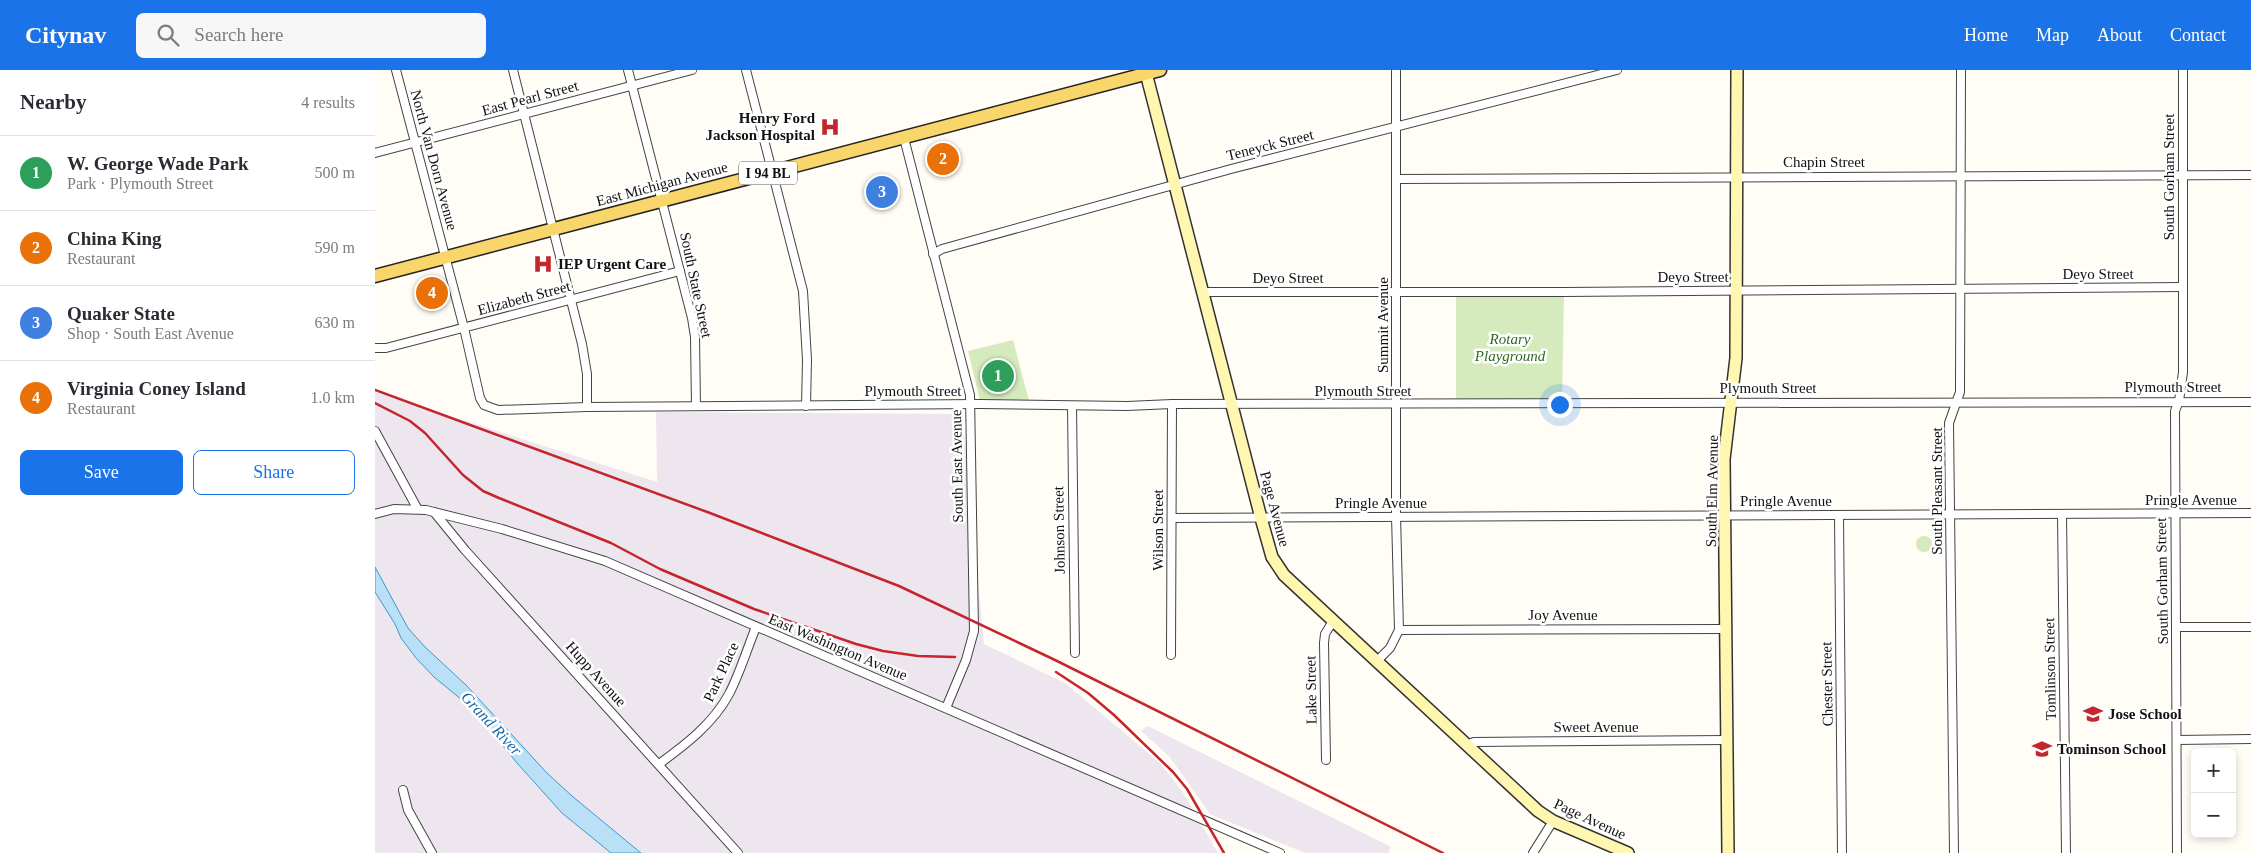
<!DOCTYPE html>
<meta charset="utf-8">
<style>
body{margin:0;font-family:"Times New Roman",serif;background:#f7f7f7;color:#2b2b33}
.controls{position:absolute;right:15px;bottom:15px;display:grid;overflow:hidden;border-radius:8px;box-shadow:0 2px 8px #0003}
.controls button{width:45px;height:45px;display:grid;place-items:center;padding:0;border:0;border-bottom:1px solid #e1e1e2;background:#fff;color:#2b2b33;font:25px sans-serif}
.you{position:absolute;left:1184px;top:334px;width:18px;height:18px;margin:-12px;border:4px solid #fff;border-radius:50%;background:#1a73e8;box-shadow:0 0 0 8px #1a73e833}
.badge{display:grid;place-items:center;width:32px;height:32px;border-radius:50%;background:#1a73e8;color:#fff;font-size:16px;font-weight:700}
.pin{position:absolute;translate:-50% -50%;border:2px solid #fff;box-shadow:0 1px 5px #0006}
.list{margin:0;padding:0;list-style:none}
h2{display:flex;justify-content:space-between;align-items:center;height:65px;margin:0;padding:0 20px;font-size:21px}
h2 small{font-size:16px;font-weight:400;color:#7c7c81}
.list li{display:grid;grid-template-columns:32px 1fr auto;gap:15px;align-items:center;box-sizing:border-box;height:75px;padding:0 20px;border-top:1px solid #e1e1e2}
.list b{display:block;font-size:19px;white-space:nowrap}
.list p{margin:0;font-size:16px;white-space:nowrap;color:#7c7c81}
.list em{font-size:16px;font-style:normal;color:#7c7c81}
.actions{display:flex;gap:10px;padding:15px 20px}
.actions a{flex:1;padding:11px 0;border:1px solid #1a73e8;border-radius:8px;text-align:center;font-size:18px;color:#1a73e8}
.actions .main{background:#1a73e8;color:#fff}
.icon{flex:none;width:28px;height:28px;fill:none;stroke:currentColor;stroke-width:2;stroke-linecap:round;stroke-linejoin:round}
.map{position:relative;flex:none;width:1876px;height:783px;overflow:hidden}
header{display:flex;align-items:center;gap:30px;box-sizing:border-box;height:70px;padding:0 25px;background:#1a73e8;color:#fff}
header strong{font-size:24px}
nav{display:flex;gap:28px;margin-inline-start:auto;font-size:18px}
.search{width:350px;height:45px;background:#f7f7f7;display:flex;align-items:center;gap:12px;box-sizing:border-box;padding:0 18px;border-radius:8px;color:#7c7c81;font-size:19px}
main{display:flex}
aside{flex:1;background:#fff}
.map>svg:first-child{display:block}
.industrial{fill:#eee6ef}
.green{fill:#d5ebbd}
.water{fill:#b9e0f7;stroke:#3f96cf}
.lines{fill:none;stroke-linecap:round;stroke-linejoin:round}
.street-casing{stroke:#444;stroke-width:10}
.secondary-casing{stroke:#333;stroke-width:14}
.primary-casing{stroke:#222;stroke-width:15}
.street{stroke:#fff;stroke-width:8}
.secondary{stroke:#fff6b0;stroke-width:11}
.primary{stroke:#f9d66b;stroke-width:12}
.rail{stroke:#c4262e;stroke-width:2.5}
.labels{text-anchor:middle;stroke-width:5;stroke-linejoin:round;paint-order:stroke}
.shield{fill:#fff;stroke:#585858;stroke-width:1}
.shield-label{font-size:14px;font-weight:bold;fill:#111}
.street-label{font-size:15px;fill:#111;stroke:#fff}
.poi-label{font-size:15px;font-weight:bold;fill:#111;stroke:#fff;text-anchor:start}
.park-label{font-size:15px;font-style:italic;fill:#2f6b1f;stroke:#fff}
.water-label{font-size:16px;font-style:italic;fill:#1768a6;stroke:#fff}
</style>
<header>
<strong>Citynav</strong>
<div class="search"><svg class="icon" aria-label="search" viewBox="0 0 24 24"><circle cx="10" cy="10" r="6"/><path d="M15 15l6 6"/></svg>Search here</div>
<nav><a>Home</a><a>Map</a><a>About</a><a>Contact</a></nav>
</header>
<main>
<aside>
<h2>Nearby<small>4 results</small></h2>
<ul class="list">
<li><span class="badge" style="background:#2e9e5b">1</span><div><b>W. George Wade Park</b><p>Park · Plymouth Street</p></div><em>500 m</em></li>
<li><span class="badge" style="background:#e8710a">2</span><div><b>China King</b><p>Restaurant</p></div><em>590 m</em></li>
<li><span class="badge" style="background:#3f7fe0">3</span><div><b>Quaker State</b><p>Shop · South East Avenue</p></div><em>630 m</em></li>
<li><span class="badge" style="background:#e8710a">4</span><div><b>Virginia Coney Island</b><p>Restaurant</p></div><em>1.0 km</em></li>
</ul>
<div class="actions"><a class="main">Save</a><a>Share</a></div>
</aside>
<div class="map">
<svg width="1876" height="783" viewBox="0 0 1876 783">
<rect width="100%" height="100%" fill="#fffdf5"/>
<g class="industrial">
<path d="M 0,322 L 282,412 L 281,342 L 587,344 L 609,574 L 690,613 L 785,693 L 807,721 L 843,783 L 0,783 Z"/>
<path d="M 773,656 L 1016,777 L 1013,783 L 930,783 L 835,744 L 794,686 L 766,661 Z"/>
</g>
<g class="green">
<path d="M 1081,222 L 1189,222 L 1187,334 L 1081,334 Z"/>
<path d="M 638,270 L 654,331 L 605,331 L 593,281 Z"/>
<circle cx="1549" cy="474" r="8"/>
</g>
<path class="water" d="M 0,497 L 33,558 L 50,577 L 91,615 L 172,703 L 197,726 L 266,783 L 236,783 L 187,743 L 142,693 L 98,639 L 59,607 L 41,588 L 26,568 L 20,554 L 0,522 Z"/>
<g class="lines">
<defs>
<g id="street">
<path d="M 21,0 L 89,258 L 105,328 L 109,335 L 123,340 L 212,337 L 604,334 L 752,336 L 797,334 L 1876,332"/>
<path d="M 138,0 L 207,274 L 212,304 L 212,337"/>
<path d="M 253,0 L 317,248 L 320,267 L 321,336"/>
<path d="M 371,0 L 428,221 L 432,290 L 431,336"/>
<path d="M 529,68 L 595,325 L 599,561 L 591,590 L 571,638"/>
<path d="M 0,83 L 317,0"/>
<path d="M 1022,109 L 1876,105"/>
<path d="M 558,184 L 567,179 L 856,99 L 1242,0"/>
<path d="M 828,222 L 1189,222 L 1808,217"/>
<path d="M 0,278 L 11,278 L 305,201"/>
<path d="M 697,336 L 700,583"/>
<path d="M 0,361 L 42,438"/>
<path d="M 59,442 L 90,480 L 363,783"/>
<path d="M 0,444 L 19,439 L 51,440 L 127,459 L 230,491 L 905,783"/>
<path d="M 1687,444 L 1691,783"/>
<path d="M 1464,445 L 1467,783"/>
<path d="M 797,448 L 1876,443"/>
<path d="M 1802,557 L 1876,557"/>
<path d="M 1024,560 L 1352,559"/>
<path d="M 796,585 L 797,334"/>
<path d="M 1001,592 L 1015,578 L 1024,560 L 1021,446 L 1021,0"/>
<path d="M 1802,670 L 1876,669"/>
<path d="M 1091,675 L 1099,672 L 1352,670"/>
<path d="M 951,690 L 949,573 L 950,564 L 958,551"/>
<path d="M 284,694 C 310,675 338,654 354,624 C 365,603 372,579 381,557"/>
<path d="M 28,720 L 33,740 L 57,783"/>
<path d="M 1158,783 L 1178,751"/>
<path d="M 1579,783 L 1574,353 L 1585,322 L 1586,0"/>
<path d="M 1802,783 L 1800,341 L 1804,331 L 1808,302 L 1808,0"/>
</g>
<g id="secondary">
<path d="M 771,3 L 886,448 L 897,487 L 909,505 L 1163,741 L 1178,751 L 1253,783"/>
<path d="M 1353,783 L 1349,389 L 1361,288 L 1362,0"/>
</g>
<path id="primary" d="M 0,206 L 785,0"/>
</defs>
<use href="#street" class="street-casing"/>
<use href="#secondary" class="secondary-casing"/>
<use href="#primary" class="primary-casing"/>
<use href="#street" class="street"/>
<use href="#secondary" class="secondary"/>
<use href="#primary" class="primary"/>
<g class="rail">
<path d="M 0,320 L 335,443 L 524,516 L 680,590 L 1068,783"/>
<path d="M 0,333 L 35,351 L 50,363 L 88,405 L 108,421 L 124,428 L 236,473 L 285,499 L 379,539 L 481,574 L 508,581 L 543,586 L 580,587"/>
<path d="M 681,602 L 713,623 L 739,645 L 798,702 L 812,719 L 849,783"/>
</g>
</g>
<defs>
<symbol id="hospital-bare" viewBox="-9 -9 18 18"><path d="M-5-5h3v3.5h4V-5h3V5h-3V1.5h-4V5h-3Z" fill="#c4262e" stroke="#fff" stroke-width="2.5" paint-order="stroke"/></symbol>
<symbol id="school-bare" viewBox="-9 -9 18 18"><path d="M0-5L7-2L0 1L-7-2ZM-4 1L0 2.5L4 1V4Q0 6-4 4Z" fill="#c4262e" stroke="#fff" stroke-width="2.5" paint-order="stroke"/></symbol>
</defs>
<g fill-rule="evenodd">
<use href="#hospital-bare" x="441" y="43" width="28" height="28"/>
<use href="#hospital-bare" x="154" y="180" width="28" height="28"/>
<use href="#school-bare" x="1704" y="630" width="28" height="28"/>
<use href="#school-bare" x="1653" y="665" width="28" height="28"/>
</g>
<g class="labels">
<rect class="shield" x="364" y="91.5" width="58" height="23" rx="4"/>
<g class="shield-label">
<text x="393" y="108">I 94 BL</text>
</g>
<g class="street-label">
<text transform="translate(155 28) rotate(-15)" y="5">East Pearl Street</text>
<text transform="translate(895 75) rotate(-14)" y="5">Teneyck Street</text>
<text transform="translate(59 90) rotate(75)" y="5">North Van Dorn Avenue</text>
<text x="1449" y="97">Chapin Street</text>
<text transform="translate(1794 107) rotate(-90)" y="5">South Gorham Street</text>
<text transform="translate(287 114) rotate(-15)" y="5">East Michigan Avenue</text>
<text x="1723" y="209">Deyo Street</text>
<text x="1318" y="212">Deyo Street</text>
<text x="913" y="213">Deyo Street</text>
<text transform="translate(321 215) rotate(78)" y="5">South State Street</text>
<text transform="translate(149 228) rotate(-15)" y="5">Elizabeth Street</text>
<text transform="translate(1008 255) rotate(-90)" y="5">Summit Avenue</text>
<text x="1798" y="322">Plymouth Street</text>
<text x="1393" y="323">Plymouth Street</text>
<text x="538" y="326">Plymouth Street</text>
<text x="988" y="326">Plymouth Street</text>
<text transform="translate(582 396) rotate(-91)" y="5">South East Avenue</text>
<text transform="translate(1337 421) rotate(-89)" y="5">South Elm Avenue</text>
<text transform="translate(1562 421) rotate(-90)" y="5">South Pleasant Street</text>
<text x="1816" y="435">Pringle Avenue</text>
<text x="1411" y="436">Pringle Avenue</text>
<text x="1006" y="438">Pringle Avenue</text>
<text transform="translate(900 439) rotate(75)" y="5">Page Avenue</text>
<text transform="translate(684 460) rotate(-91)" y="5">Johnson Street</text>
<text transform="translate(783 460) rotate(-90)" y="5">Wilson Street</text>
<text transform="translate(1787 511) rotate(-91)" y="5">South Gorham Street</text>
<text x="1188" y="550">Joy Avenue</text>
<text transform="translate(463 577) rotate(23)" y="5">East Washington Avenue</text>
<text transform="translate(1675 599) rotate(-91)" y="5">Tomlinson Street</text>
<text transform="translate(346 602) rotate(-65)" y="5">Park Place</text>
<text transform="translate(221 604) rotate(48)" y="5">Hupp Avenue</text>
<text transform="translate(1452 614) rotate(-91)" y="5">Chester Street</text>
<text transform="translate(936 620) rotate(-91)" y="5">Lake Street</text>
<text x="1221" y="662">Sweet Avenue</text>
<text transform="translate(1215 749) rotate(25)" y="5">Page Avenue</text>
</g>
<g class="poi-label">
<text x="440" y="53" text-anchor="end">Henry Ford<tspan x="440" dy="17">Jackson Hospital</tspan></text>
<text x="183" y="199">IEP Urgent Care</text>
<text x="1733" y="649">Jose School</text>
<text x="1682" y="684">Tominson School</text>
</g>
<g class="park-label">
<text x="1135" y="274">Rotary<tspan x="1135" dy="17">Playground</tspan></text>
</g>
<g class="water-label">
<text transform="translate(117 653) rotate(47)" y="6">Grand River</text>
</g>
</g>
</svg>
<div class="controls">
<button>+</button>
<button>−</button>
</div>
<div class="you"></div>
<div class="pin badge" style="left:623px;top:306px;background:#2e9e5b">1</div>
<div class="pin badge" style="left:568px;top:89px;background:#e8710a">2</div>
<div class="pin badge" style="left:507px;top:122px;background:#3f7fe0">3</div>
<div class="pin badge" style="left:57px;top:223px;background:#e8710a">4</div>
</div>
</main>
